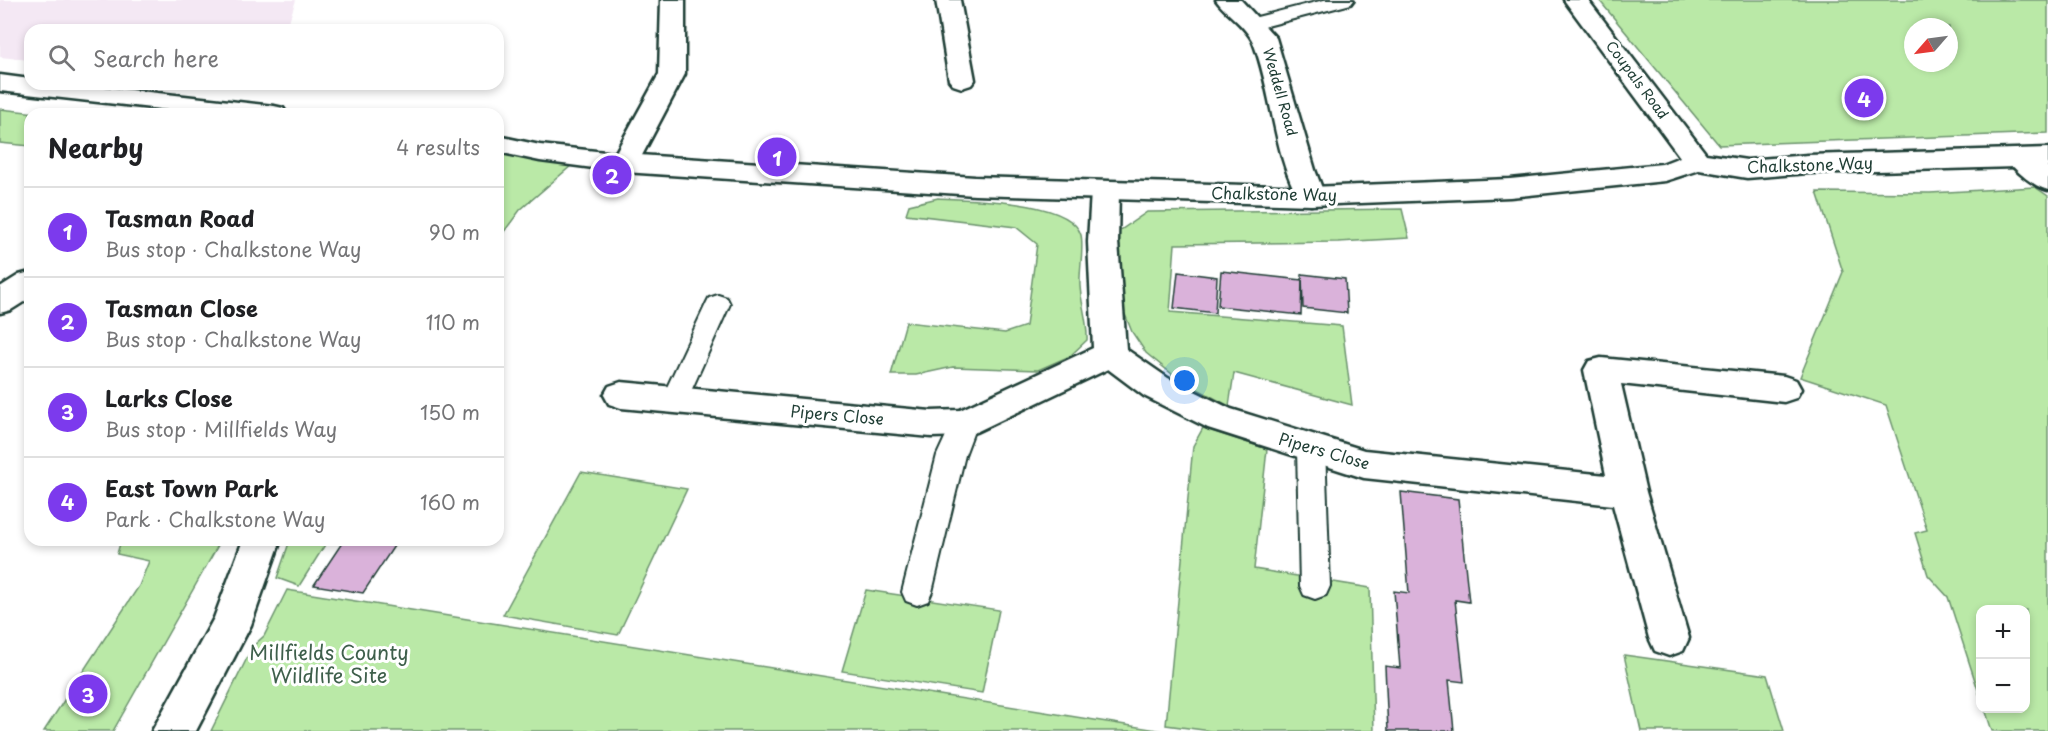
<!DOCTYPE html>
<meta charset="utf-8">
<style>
body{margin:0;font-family:"Playpen Sans",sans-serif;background:#f2f2f2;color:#202124}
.controls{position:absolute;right:18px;bottom:18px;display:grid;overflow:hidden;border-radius:12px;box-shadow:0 3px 9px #0003}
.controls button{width:54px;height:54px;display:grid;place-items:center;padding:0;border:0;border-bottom:2px solid #e0e0e0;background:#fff;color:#202124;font:30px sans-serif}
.compass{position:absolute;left:1904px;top:18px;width:54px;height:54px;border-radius:50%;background:#fff;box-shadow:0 3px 9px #0003;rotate:242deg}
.you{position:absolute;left:1185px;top:381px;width:21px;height:21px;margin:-15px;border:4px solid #fff;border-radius:50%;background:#1a73e8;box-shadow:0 0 0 9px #1a73e833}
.badge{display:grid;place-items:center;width:39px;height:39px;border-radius:50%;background:#7c3aed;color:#fff;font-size:20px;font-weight:700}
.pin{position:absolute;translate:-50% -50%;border:3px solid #fff;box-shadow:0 2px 6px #0006}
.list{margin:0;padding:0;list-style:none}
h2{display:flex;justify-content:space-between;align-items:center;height:78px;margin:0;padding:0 24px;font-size:26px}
h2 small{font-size:20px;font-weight:400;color:#757577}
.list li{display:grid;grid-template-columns:39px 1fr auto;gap:18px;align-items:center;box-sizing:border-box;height:90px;padding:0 24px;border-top:2px solid #e0e0e0}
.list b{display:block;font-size:22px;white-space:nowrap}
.list p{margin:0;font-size:20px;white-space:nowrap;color:#757577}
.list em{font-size:20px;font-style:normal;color:#757577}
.icon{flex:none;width:33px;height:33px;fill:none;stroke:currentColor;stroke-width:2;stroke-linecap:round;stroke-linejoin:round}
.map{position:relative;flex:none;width:2048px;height:731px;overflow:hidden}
.search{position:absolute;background:#fff;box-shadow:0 3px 9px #0003;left:24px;top:24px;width:480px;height:66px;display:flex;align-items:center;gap:15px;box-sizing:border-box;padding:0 21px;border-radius:18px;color:#757577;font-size:22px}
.panel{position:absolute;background:#fff;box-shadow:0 3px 9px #0003;left:24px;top:108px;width:480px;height:438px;border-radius:18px}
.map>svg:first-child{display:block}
.built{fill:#f4e8f4}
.green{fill:#bae9a7;stroke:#6c936e;stroke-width:1.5;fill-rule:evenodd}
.building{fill:#dab2da;stroke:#1f3d34;stroke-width:1.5}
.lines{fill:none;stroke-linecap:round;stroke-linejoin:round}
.service-casing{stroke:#1f3d34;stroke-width:4}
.minor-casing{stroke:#1f3d34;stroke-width:5}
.tertiary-casing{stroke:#1f3d34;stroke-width:5}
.service{fill:#fff;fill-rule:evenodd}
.minor{fill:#fff;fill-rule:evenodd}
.tertiary{fill:#fff;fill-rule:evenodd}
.labels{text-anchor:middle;stroke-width:6;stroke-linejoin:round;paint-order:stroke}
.far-street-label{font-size:14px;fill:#1f3d34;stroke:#fff}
.street-label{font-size:16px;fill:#1f3d34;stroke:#fff}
.near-park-label{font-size:20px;fill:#3e5f4b;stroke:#fff}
</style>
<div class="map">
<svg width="2048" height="731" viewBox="0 0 2048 731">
<rect width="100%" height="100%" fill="#fff"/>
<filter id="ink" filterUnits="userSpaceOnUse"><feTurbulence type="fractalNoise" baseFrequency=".0167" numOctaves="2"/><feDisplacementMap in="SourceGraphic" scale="12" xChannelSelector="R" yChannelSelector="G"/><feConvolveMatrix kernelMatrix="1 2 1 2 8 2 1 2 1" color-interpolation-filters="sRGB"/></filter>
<g filter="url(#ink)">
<path class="built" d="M 0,0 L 296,0 L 286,30 L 30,30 L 30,60 L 0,57 Z"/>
<g class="green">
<path d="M 1599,0 L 2048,0 L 2048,133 L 1719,145 ZM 1913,27 L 1949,27 L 1949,63 L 1913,63 Z"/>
<path d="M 0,109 L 45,114 L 30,114 L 30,146 L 0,143 Z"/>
<path d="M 498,154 L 572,165 L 520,210 L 498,240 Z"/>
<path d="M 2035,187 L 2048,196 L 2048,731 L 1992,731 L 1985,709 L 2026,708 L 2026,610 L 1980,610 L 1980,696 L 1948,597 L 1928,575 L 1915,533 L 1927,530 L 1886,405 L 1800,377 L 1843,272 L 1817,192 L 1930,193 Z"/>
<path d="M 938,198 C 969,200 1071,199 1081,235 C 1084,248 1079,271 1080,286 C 1081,304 1088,322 1087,340 L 1070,356 L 1038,370 L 953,367 L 916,375 L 891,375 L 906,322 L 1005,333 L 1026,326 L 1037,244 L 1016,227 L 906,214 L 909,205 Z"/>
<path d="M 1402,209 L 1409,238 L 1338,242 L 1175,244 L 1170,312 L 1342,326 L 1352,405 L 1234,373 L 1229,406 L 1177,378 L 1146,353 L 1132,332 L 1119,299 L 1118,232 L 1147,212 Z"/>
<path d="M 1203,428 L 1267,449 L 1254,569 L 1370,588 L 1374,731 L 1211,731 L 1166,725 L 1193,446 Z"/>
<path d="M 581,472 L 687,489 L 618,635 L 503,615 Z"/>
<path d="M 121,540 L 221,540 L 113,731 L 44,731 L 139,586 L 149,561 L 117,554 Z"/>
<path d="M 290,540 L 328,540 L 299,586 L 277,578 Z"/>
<path d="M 287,590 L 1163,731 L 211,731 L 253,646 L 264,636 Z"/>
<path d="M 866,590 L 999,610 L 982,693 L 842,671 Z"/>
<path d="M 1624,655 L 1767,675 L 1784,731 L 1641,731 Z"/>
</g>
<g class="building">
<path d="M 1221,271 L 1302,280 L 1301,315 L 1218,306 Z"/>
<path d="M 1178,272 L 1217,277 L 1215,313 L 1174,308 Z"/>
<path d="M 1302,274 L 1345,279 L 1347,313 L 1303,308 Z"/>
<path d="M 1401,492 L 1458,499 L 1469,602 L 1455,600 L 1464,682 L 1449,680 L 1454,731 L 1388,731 L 1385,666 L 1400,668 L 1394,591 L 1409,593 Z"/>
<path d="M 344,540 L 398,540 L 363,593 L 314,585 Z"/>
</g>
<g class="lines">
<defs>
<g id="service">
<path d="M 1324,0 L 1354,0 L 1351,4 L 1252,30 L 1245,28 L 1243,24 L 1245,20 Z"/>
<path d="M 718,295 L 727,298 L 730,304 L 687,400 L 683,407 L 674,410 L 665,407 L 661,400 L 706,304 L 709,298 Z"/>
<path d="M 964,413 L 973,416 L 977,423 L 965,455 L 932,592 L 928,601 L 917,605 L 906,601 L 902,592 L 937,455 L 955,416 Z"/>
<path d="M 1311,437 L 1321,440 L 1325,448 L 1330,586 L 1326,595 L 1315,599 L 1304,595 L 1300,586 L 1297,448 L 1301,440 Z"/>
</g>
<g id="minor">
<path d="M 661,0 L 685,0 L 685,74 L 638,163 L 634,169 L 624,172 L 614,169 L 610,163 L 659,74 Z"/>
<path d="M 936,0 L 960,0 L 975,80 L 971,85 L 962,88 L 953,85 L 949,80 Z"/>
<path d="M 1216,0 L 1241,0 L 1276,38 L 1315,170 L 1325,196 L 1321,202 L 1311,205 L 1301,202 C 1274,160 1272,89 1253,42 C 1246,26 1226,14 1216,0 Z"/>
<path d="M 2020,149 L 2030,152 L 2048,167 L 2048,190 C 2033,186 2015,171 2006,158 L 2010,152 Z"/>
<path d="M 1105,182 L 1115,185 L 1119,191 L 1118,242 L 1126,349 L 1168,378 L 1231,409 L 1364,450 L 1606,475 L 1584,370 L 1589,361 L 1601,358 L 1784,376 L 1796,380 L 1801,389 L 1796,398 L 1784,402 L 1621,384 L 1646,492 L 1689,638 L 1683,651 L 1669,656 L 1655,651 L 1649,638 L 1613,505 L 1364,478 L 1208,428 L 1144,396 L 1108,369 L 976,432 L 964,436 L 931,437 L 621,408 L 609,404 L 604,395 L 609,386 L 621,382 L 931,411 L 960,410 L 1093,348 L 1088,242 L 1091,191 L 1095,185 Z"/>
<path d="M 30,272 L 30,298 L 11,310 L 0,313 L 0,287 L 19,275 Z"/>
</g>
<g id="tertiary">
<path d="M 1564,0 L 1588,0 L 1706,154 L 1747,160 L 1808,155 L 2048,148 L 2048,166 L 1808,173 L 1747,178 L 1699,170 L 1665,181 L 1510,197 L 1311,205 L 975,195 L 624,172 L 540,161 L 498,152 L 498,136 L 540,145 L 624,154 L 975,177 L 1311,187 L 1510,179 L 1662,164 L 1680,157 Z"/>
<path d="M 0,75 L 30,79 L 30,84 L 77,84 L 274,106 L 283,108 L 287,114 L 205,114 L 0,91 Z"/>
<path d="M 243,540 L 281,540 L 251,625 L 196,731 L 152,731 L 214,618 Z"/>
</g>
</defs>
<use href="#service" class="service-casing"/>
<use href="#minor" class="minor-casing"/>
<use href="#tertiary" class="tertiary-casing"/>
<use href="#service" class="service"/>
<use href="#minor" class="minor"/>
<use href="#tertiary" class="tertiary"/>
</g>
</g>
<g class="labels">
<g class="far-street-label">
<text transform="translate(1637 80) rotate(53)" y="5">Coupals Road</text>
<text transform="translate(1280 92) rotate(74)" y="5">Weddell Road</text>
</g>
<g class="street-label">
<text transform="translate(1810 165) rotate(-2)" y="6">Chalkstone Way</text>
<text transform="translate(1274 194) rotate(1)" y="6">Chalkstone Way</text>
<text transform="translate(837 415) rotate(5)" y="6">Pipers Close</text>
<text transform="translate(1324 451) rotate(16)" y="6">Pipers Close</text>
</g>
<g class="near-park-label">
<text x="329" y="660">Millfields County<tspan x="329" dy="23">Wildlife Site</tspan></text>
</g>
</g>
</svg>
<div class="controls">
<button>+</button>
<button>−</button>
</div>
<svg class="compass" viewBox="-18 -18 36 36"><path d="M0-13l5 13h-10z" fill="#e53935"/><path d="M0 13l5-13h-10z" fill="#757577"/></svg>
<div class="you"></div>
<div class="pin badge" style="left:777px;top:157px">1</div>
<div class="pin badge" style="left:612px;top:175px">2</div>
<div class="pin badge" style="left:88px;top:694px">3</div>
<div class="pin badge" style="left:1864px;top:98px">4</div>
<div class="search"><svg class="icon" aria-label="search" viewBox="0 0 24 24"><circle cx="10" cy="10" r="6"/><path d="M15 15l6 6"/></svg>Search here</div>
<section class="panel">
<h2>Nearby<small>4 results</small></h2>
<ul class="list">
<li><span class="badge">1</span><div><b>Tasman Road</b><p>Bus stop · Chalkstone Way</p></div><em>90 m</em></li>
<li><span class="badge">2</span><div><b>Tasman Close</b><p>Bus stop · Chalkstone Way</p></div><em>110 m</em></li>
<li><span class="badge">3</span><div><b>Larks Close</b><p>Bus stop · Millfields Way</p></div><em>150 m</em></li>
<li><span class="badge">4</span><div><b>East Town Park</b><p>Park · Chalkstone Way</p></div><em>160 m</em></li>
</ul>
</section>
</div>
